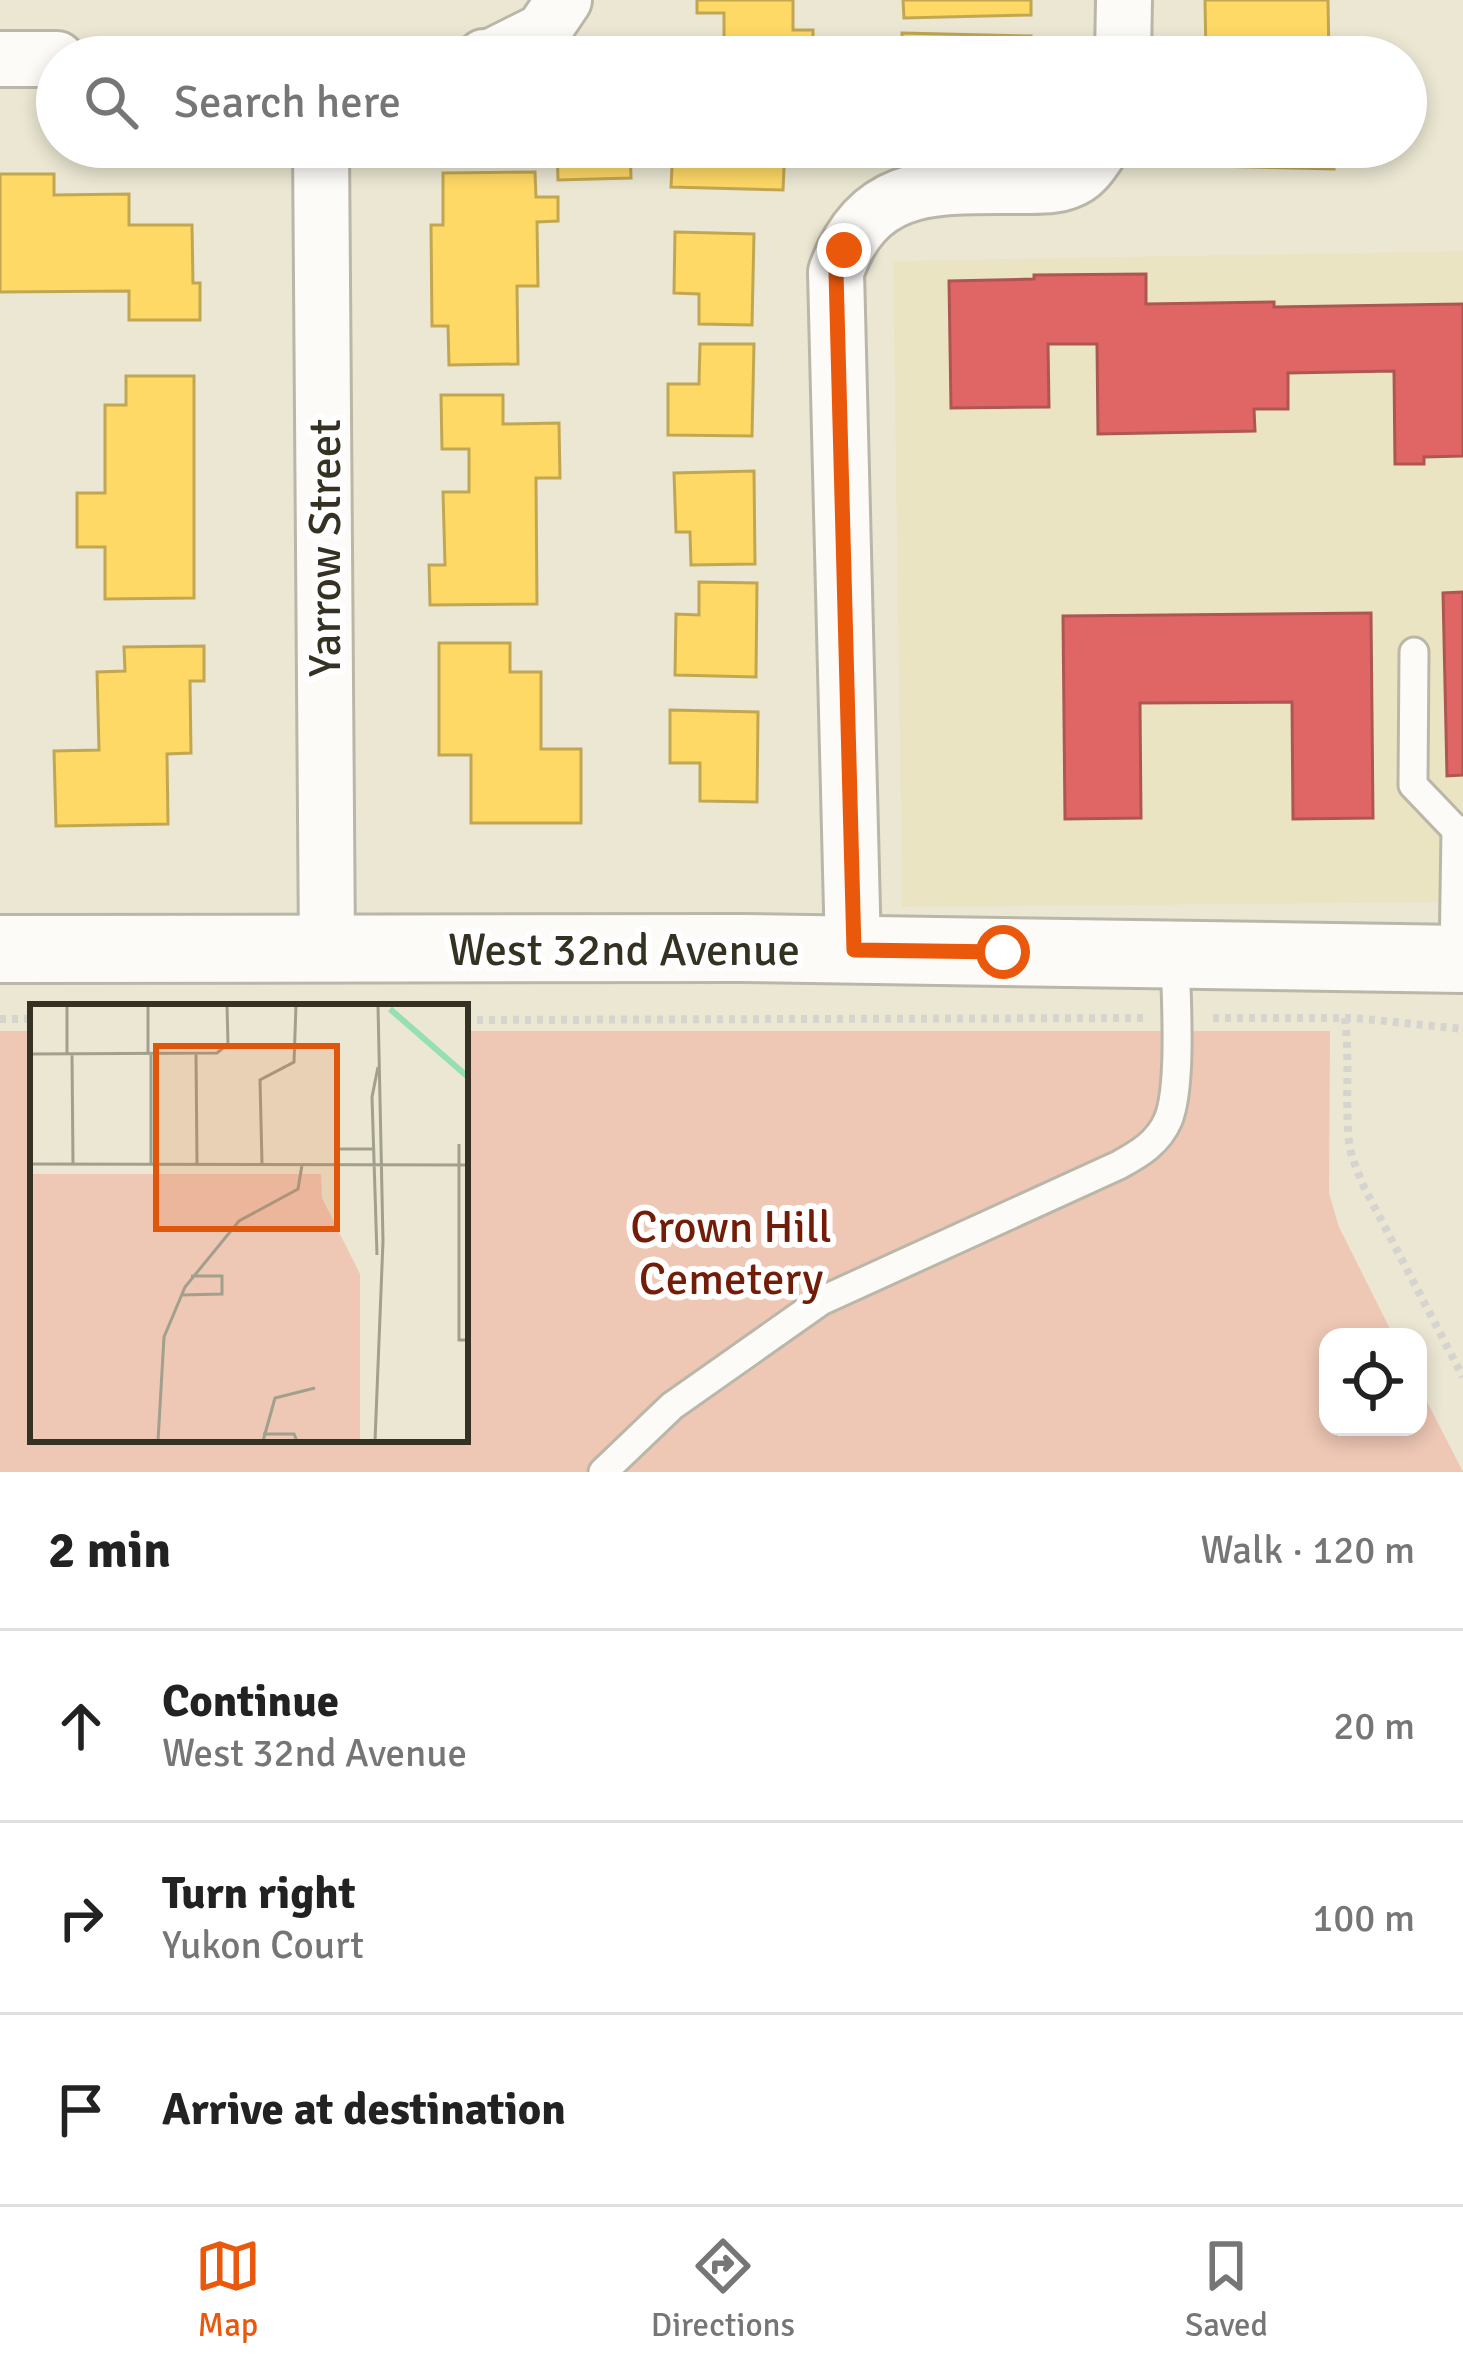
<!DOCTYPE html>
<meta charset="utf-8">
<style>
body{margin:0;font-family:Signika,sans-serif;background:#f2f2f2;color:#222}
.controls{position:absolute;right:36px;bottom:36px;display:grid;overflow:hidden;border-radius:24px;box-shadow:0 6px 18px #0003}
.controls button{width:108px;height:108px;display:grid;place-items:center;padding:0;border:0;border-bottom:3px solid #e0e0e0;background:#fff;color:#222;font:60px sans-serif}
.stop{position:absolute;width:36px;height:36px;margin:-27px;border:9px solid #ea580c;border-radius:50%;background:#fff}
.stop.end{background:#ea580c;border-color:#fff;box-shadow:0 3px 12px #0008}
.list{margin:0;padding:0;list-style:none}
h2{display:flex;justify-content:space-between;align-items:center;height:156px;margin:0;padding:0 48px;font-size:51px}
h2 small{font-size:39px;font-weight:400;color:#767676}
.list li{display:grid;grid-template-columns:78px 1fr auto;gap:36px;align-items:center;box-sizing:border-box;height:192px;padding:0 48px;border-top:3px solid #e0e0e0}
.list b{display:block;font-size:45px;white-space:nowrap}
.list p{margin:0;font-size:39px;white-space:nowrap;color:#767676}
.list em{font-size:39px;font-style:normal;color:#767676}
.icon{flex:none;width:66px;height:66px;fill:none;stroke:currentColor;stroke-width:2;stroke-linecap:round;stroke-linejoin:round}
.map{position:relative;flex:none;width:1463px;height:1472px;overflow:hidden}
.search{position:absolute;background:#fff;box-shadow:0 6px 18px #0003;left:36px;right:36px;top:36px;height:132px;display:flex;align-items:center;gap:30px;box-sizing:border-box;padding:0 42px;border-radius:66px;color:#767676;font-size:45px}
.sheet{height:732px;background:#fff}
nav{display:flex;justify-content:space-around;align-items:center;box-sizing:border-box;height:168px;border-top:3px solid #e0e0e0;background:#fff;font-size:33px;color:#767676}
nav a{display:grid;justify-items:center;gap:6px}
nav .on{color:#ea580c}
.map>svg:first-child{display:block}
.built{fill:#ebe4c3}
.green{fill:#eec7b5}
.homes{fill:#ffd966;stroke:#c2a752;stroke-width:3}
.shops{fill:#e06666;stroke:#ad5652;stroke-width:3}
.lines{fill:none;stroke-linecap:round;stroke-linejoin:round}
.service-casing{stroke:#bab7a8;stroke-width:33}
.minor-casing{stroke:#bab7a8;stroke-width:60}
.tertiary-casing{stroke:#bab7a8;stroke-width:72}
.path{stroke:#d6d4cf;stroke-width:8;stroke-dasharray:6 6;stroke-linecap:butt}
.service{stroke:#fcfbf8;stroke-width:27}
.minor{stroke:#fcfbf8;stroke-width:54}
.tertiary{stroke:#fcfbf8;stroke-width:66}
.route{stroke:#ea580c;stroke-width:15}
.labels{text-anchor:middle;stroke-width:12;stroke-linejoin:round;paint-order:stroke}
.street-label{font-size:45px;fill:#353224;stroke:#fff}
.park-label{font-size:45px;fill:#731c07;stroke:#fff}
.inset-river{fill:none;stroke:#96dfb4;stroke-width:6}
.inset-road{fill:none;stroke:#a29f8d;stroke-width:3}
.view{fill:#df570d;fill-opacity:0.15;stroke:#df570d;stroke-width:6}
.inset-edge{fill:none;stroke:#353224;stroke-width:6}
</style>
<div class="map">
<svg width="1463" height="1472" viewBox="0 0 1463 1472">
<rect width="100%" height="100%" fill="#ebe7d3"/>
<path class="built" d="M 1463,251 L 1463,902 L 902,907 L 893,261 Z"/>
<path class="green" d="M 0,1031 L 33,1031 L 33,1439 L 465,1439 L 465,1031 L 1330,1031 L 1329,1193 L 1339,1227 L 1394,1337 L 1328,1337 L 1328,1427 L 1418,1427 L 1418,1384 L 1463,1472 L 0,1472 Z"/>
<g class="homes">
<path d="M 697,0 L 793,0 L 793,30 L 813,30 L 813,57 L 724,57 L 724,13 L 697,13 Z"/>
<path d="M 903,0 L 1031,0 L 1031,15 L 904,18 Z"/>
<path d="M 1205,0 L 1328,0 L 1329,57 L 1206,57 Z"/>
<path d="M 902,33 L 1031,36 L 1030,57 L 902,57 Z"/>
<path d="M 557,147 L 630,147 L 631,178 L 558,180 Z"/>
<path d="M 673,147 L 785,147 L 783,190 L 671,187 Z"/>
<path d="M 1214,147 L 1335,147 L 1334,169 L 1213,166 Z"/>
<path d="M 535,172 L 536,197 L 558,197 L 558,221 L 537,222 L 538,286 L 517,286 L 518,364 L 449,365 L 448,326 L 432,326 L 431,225 L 443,225 L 443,173 Z"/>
<path d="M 0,174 L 54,174 L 54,195 L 129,194 L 129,225 L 192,225 L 193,283 L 200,283 L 200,320 L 129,320 L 129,291 L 0,292 Z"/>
<path d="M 675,232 L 754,234 L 752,325 L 699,324 L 699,294 L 674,293 Z"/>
<path d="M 700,344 L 754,344 L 752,436 L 668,435 L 668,384 L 699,384 Z"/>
<path d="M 126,376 L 194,376 L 194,598 L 105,599 L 105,547 L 77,547 L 77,493 L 105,493 L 105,405 L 126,405 Z"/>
<path d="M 441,395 L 503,395 L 503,424 L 559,423 L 560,478 L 536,478 L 537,604 L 430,605 L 429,565 L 445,565 L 443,492 L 469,492 L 469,449 L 442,449 Z"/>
<path d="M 754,471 L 755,564 L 691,565 L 690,532 L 676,532 L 674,473 Z"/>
<path d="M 699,582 L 757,583 L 756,677 L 675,675 L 676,614 L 699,615 Z"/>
<path d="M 439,643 L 510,643 L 510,672 L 541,672 L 541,749 L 581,749 L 581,823 L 471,823 L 471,755 L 439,755 Z"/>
<path d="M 204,646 L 204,681 L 190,681 L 191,753 L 167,754 L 168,824 L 56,826 L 54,751 L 99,750 L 97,672 L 125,671 L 124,647 Z"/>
<path d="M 670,710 L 758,712 L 757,802 L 700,801 L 700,763 L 670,763 Z"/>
</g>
<g class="shops">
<path d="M 1146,274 L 1146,304 L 1274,302 L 1274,307 L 1463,304 L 1463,456 L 1424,457 L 1424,464 L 1395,464 L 1394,371 L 1288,373 L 1288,409 L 1254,409 L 1255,431 L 1098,434 L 1097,344 L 1048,344 L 1049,407 L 951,408 L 949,281 L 1034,279 L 1034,275 Z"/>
<path d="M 1463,592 L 1463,775 L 1447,776 L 1443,593 Z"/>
<path d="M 1371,613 L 1373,818 L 1293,819 L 1292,702 L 1140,703 L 1141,818 L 1065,819 L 1063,616 Z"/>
</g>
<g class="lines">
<defs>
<g id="service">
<path d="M 1414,652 L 1413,785 L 1456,830"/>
<path d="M 1454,959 L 1456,830 L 1463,830"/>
<path d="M 603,1472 L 672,1406 L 821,1301 L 1119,1165 C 1139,1154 1158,1143 1168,1120 C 1182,1087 1176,995 1175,956"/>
</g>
<g id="minor">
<path d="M 484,57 L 491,57 L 543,31 L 564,0"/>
<path d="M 1123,57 L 1124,0"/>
<path d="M 0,59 L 57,59"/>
<path d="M 321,147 L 327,949"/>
<path d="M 853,950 L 836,272 C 869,177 939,187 1023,186 C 1041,186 1061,187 1078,176 C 1088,169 1095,157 1102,147"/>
</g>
<path id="tertiary" d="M 0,949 L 742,948 L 1463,959"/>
</defs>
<use href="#service" class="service-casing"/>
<use href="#minor" class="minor-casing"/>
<use href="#tertiary" class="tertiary-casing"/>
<g class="path">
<path d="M 1213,1018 L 1355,1018 L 1463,1029"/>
<path d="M 1345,1018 C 1350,1060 1345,1101 1349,1142 C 1351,1158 1358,1172 1364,1187 L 1463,1377"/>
<path d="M 0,1019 L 33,1019"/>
<path d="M 465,1020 L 1144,1018"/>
</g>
<use href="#service" class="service"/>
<use href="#minor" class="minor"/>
<use href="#tertiary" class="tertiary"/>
</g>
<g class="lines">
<path class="route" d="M 844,250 L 836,272 L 854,950 L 1003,952"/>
</g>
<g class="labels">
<g class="street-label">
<text transform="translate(324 548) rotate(-90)" y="16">Yarrow Street</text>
<text x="624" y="965">West 32nd Avenue</text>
</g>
<g class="park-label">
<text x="731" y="1242">Crown Hill<tspan x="731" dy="52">Cemetery</tspan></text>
</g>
</g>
<g transform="translate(30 1004)">
<rect width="438" height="438" fill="#ebe7d3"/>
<path d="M 0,170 L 291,170 L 292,194 L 330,270 L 330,437 L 0,437 Z" fill="#eec7b5"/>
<path class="inset-river" d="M 360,5 L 438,73"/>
<path class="inset-road" d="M 118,1 L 118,49M 0,50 L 187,49 L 198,40 L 197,1M 37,50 L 37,1M 42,50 L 43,160M 166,50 L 167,160M 429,140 L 429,336 L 438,336M 0,160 L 438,161M 121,160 L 121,49M 232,160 L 230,76 L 264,58 L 266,1M 306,161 L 307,145 L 342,145M 347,251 L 342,93 L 348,63M 151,291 L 192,290 L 192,272 L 161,272M 233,430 L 264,430 L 267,437M 128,437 L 134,333 L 155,283 L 209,217 L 268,185 L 272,161M 233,437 L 245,394 L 285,384M 345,437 L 353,237 L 348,1"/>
<path class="view" d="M 126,42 L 307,42 L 307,225 L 126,225 Z"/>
<rect width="438" height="438" class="inset-edge"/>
</g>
</svg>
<div class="controls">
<button><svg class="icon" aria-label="locate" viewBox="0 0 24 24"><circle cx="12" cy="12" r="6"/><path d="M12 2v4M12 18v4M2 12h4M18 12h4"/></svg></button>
</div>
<div class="stop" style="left:1003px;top:952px"></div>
<div class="stop end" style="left:844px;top:250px"></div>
<div class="search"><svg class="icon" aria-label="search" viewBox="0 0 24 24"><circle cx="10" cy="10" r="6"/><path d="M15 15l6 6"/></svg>Search here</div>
</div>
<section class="sheet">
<h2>2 min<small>Walk · 120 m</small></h2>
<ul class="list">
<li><svg class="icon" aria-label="ahead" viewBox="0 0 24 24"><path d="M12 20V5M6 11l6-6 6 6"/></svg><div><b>Continue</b><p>West 32nd Avenue</p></div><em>20 m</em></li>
<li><svg class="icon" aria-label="right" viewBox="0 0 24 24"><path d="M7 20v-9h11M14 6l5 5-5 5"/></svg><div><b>Turn right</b><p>Yukon Court</p></div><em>100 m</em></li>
<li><svg class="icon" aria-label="arrive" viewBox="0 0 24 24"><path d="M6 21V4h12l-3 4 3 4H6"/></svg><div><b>Arrive at destination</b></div></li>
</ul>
</section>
<nav>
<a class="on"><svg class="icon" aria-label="map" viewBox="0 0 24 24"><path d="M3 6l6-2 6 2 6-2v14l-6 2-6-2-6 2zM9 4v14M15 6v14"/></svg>Map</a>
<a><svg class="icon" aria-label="directions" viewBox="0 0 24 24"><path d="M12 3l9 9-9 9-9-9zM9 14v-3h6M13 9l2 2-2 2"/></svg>Directions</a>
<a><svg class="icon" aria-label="saved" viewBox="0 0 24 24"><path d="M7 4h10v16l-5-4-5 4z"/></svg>Saved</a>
</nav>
